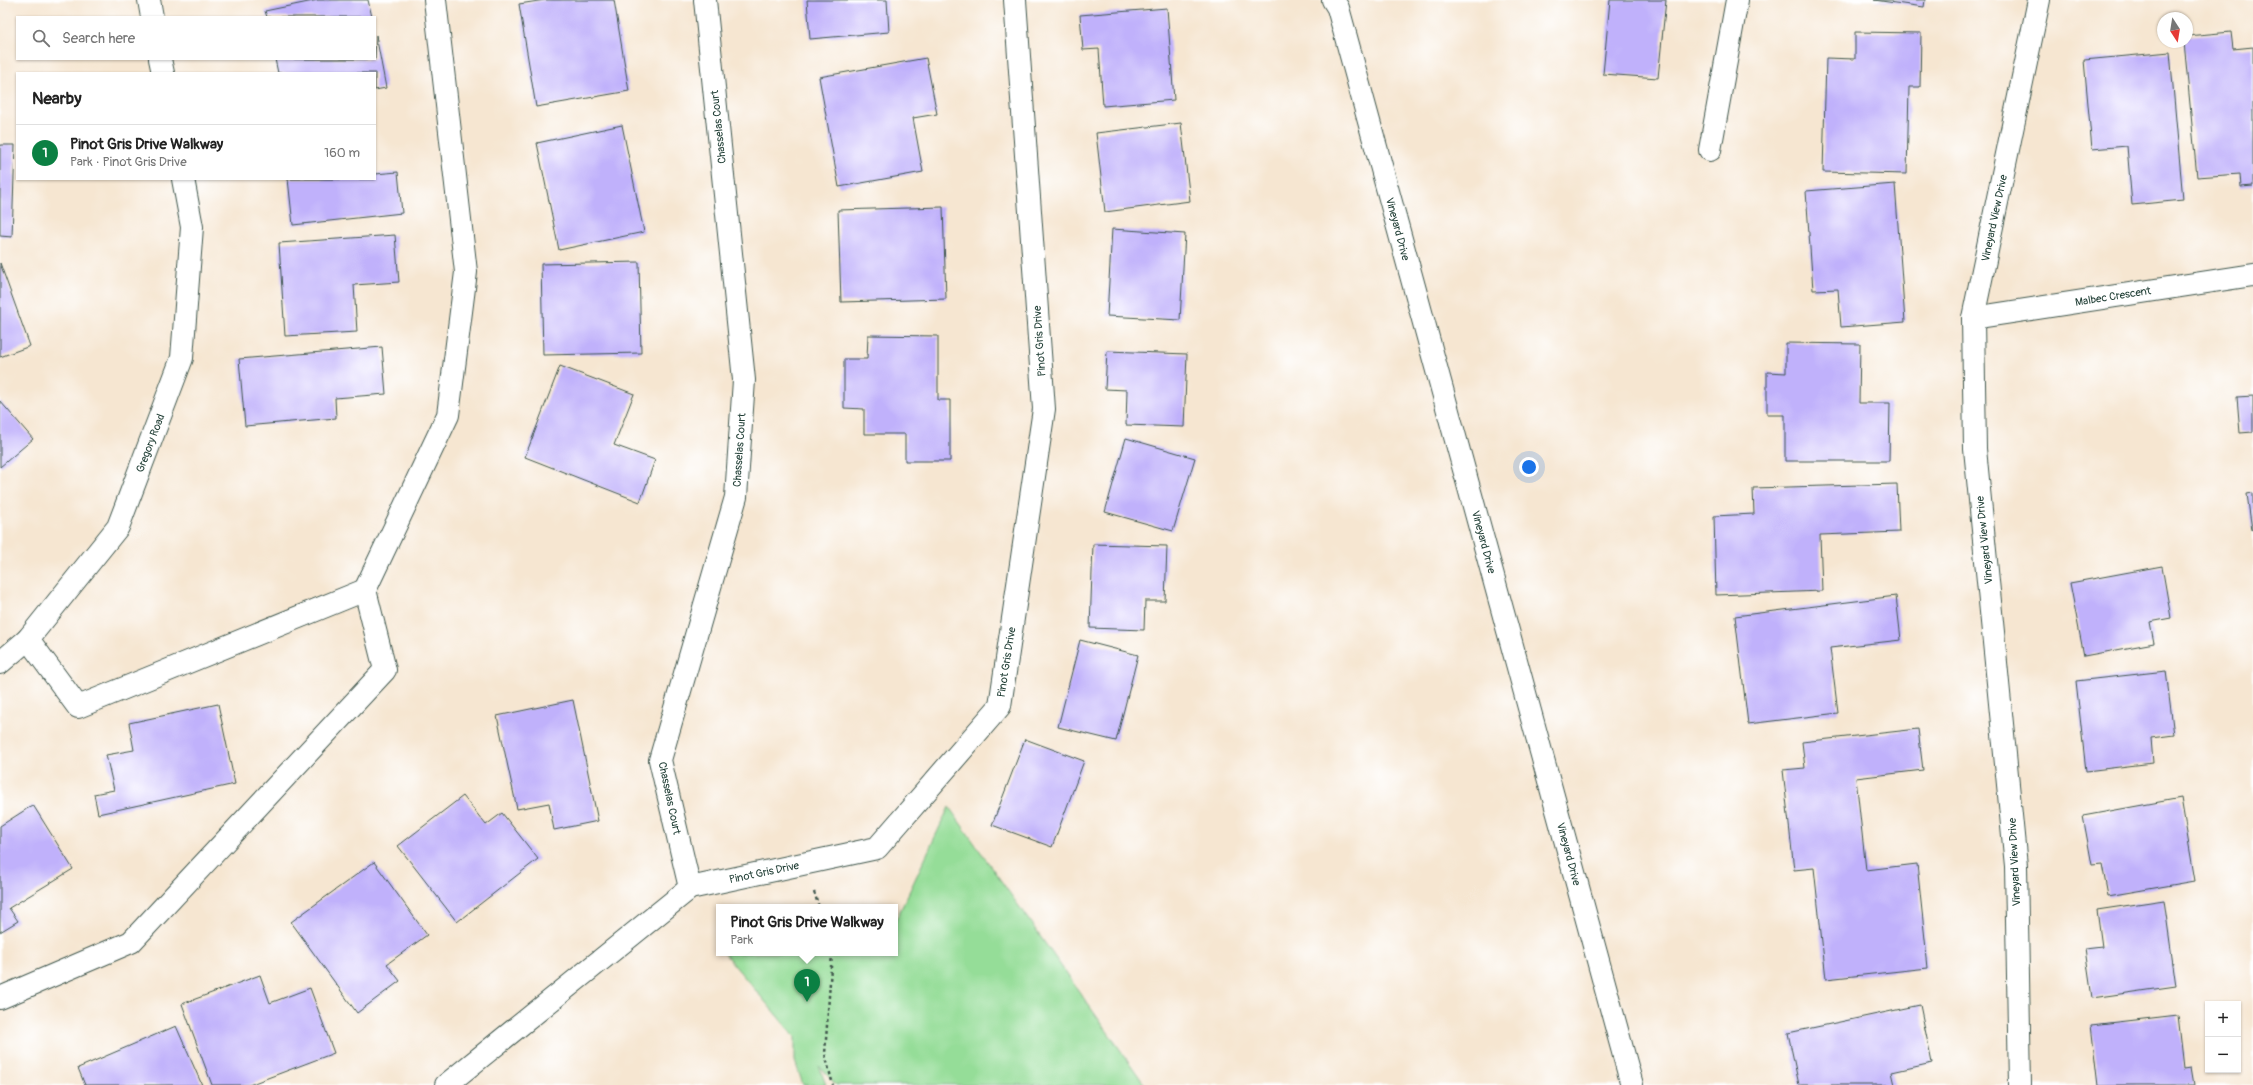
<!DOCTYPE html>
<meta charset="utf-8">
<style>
body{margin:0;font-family:Pangolin,sans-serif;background:#f6f6f6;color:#222}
.controls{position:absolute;right:12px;bottom:12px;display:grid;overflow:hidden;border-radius:0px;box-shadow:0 1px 3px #0004}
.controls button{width:36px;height:36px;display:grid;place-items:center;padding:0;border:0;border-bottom:1px solid #e0e0e0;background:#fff;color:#222;font:20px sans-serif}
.compass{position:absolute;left:2157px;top:12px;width:36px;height:36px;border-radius:50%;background:#fff;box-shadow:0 1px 3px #0004;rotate:168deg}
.you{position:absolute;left:1529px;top:467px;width:14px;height:14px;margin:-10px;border:3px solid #fff;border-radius:50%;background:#1a73e8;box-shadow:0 0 0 6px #1a73e833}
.badge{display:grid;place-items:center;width:26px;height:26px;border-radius:50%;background:#0b8043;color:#fff;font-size:13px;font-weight:700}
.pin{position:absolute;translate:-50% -33px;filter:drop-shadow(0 1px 2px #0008)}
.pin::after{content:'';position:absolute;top:21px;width:14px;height:12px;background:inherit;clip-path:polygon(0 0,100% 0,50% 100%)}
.popup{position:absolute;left:716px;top:904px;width:182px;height:52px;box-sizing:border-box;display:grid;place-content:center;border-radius:0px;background:#fff;filter:drop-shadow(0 1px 3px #0005);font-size:13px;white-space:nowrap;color:#767676}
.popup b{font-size:15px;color:#222}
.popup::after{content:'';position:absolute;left:50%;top:100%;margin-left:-8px;border:8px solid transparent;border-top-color:#fff}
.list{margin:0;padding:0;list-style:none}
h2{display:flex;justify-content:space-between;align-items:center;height:52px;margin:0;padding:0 16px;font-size:17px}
h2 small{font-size:13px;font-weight:400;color:#767676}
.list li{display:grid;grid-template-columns:26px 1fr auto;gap:12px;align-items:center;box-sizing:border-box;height:56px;padding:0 16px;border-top:1px solid #e0e0e0}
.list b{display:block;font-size:15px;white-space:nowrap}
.list p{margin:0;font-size:13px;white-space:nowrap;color:#767676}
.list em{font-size:13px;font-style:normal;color:#767676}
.icon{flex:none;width:22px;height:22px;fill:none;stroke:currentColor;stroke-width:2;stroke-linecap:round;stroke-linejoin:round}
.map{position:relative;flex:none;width:2253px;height:1085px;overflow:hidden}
.search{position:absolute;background:#fff;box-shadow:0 1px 3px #0004;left:16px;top:16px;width:360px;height:44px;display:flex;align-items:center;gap:10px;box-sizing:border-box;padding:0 14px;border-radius:0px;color:#767676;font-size:15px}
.panel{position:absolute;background:#fff;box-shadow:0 1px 3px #0004;left:16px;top:72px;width:360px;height:108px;border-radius:0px}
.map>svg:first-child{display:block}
.green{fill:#95dd98;stroke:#5a8d66}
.building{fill:#c0b1fb}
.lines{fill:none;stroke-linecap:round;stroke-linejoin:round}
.minor-casing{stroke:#3f564c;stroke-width:24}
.path{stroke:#3f564c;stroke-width:2.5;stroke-dasharray:3 3;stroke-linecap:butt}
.minor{stroke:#fff;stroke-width:22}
.labels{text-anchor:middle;stroke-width:3.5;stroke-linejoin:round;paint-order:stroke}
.street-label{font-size:11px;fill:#1f3d34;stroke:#fff}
</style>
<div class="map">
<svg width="2253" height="1085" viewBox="0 0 2253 1085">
<rect width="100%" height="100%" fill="#fff"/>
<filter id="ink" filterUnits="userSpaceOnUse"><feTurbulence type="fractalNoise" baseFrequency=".025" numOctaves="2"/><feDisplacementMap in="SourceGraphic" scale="8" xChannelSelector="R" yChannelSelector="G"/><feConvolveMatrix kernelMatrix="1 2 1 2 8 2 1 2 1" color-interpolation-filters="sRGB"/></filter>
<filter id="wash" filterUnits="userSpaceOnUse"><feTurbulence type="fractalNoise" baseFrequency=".012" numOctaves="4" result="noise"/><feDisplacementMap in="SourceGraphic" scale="16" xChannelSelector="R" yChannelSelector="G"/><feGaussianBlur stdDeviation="0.9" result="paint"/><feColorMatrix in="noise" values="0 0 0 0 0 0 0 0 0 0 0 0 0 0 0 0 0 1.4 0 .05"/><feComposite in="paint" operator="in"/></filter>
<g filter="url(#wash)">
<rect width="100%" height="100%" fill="#f6e6d1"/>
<path class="green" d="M 949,807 L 1145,1085 L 836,1085 L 819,1066 L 826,1085 L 803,1085 L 795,1061 L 795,1037 L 724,953 L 895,953 L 895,922 Z"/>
<g id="blocks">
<g class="building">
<path d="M 318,0 L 368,0 L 372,17 L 267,17 L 265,11 Z"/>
<path d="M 545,0 L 614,0 L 629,91 L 536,107 L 519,4 Z"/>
<path d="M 807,0 L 887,0 L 889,32 L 810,39 Z"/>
<path d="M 1610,0 L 1666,0 L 1658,78 L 1603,74 Z"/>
<path d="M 1874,0 L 1925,0 L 1924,7 Z"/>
<path d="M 1167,8 L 1174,100 L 1103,106 L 1099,49 L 1083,50 L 1080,15 Z"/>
<path d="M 1855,32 L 1921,33 L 1920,87 L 1909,87 L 1907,174 L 1823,172 L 1826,58 L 1855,59 Z"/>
<path d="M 2231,32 L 2233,49 L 2253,47 L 2253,186 L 2241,187 L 2240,174 L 2197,177 L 2184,42 L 2187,42 L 2187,36 Z"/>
<path d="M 376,35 L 386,88 L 375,90 L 375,73 L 278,73 L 275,59 L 375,59 Z"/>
<path d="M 2170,52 L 2183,200 L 2132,205 L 2127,146 L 2092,149 L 2084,60 Z"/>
<path d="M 926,58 L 937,114 L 913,118 L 923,172 L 839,187 L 819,77 Z"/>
<path d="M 1181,123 L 1190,201 L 1105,212 L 1096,133 Z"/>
<path d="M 622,125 L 644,232 L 559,250 L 537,143 Z"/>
<path d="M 0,145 L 15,145 L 12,237 L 0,236 Z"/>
<path d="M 398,172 L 402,213 L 293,225 L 288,179 L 375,179 L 375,174 Z"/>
<path d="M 1895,184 L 1905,322 L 1841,327 L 1838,289 L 1813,290 L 1806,191 Z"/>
<path d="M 943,207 L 946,299 L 841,302 L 838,210 Z"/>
<path d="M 1112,229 L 1185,234 L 1180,320 L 1107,316 Z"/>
<path d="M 395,235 L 399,282 L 354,285 L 357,332 L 285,336 L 279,243 Z"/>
<path d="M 639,262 L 641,353 L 543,355 L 541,264 Z"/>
<path d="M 0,263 L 30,346 L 0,357 Z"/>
<path d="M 868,335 L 938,336 L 938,400 L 950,400 L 950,461 L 905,461 L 905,434 L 864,434 L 864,409 L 844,408 L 844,359 L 867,359 Z"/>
<path d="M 1786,343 L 1860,344 L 1859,403 L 1890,403 L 1889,461 L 1785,461 L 1785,415 L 1767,415 L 1767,372 L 1786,373 Z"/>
<path d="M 382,347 L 386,394 L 335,398 L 336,418 L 245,426 L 239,359 Z"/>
<path d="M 1107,351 L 1187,354 L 1184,427 L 1126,425 L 1127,390 L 1105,389 Z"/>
<path d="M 560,366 L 634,394 L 614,445 L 655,460 L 640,502 L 525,457 Z"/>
<path d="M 2253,396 L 2253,432 L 2240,433 L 2237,397 Z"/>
<path d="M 0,401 L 33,439 L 0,467 Z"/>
<path d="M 1126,438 L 1195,458 L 1173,531 L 1105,512 Z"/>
<path d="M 1897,484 L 1899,532 L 1820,535 L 1822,591 L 1716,595 L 1714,516 L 1754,514 L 1753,488 Z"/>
<path d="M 2253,493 L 2253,530 L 2252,530 L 2247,494 Z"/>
<path d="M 1093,544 L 1167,546 L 1165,601 L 1145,601 L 1144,630 L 1090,628 Z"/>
<path d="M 2162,566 L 2171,618 L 2150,622 L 2154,643 L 2084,656 L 2070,583 Z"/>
<path d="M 1896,596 L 1901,640 L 1830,648 L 1838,713 L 1748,724 L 1735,616 Z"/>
<path d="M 1080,640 L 1138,655 L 1116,741 L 1058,727 Z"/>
<path d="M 2166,671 L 2174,735 L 2151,738 L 2153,763 L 2086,771 L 2076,681 Z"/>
<path d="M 573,700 L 598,821 L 554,830 L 549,803 L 517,809 L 497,716 Z"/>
<path d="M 218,704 L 235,784 L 98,814 L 94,794 L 114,790 L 106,755 L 134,750 L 129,723 Z"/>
<path d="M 1918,729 L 1923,770 L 1856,778 L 1866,870 L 1917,864 L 1928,968 L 1826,979 L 1814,868 L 1794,870 L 1783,770 L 1805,768 L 1802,742 Z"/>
<path d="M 1025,739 L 1084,761 L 1052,847 L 992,825 Z"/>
<path d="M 463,796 L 486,825 L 502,813 L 538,859 L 457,922 L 398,846 Z"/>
<path d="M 2181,798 L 2195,881 L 2108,896 L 2102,864 L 2092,865 L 2083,816 Z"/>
<path d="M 33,805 L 73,869 L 9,908 L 18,921 L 0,932 L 0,826 Z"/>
<path d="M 374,862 L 427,935 L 387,964 L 400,981 L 357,1013 L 291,922 Z"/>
<path d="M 2164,900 L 2176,986 L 2092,998 L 2085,949 L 2102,947 L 2097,910 Z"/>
<path d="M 260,975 L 270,1003 L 310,988 L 334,1053 L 249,1085 L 212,1085 L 182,1004 Z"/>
<path d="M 1920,1005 L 1932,1063 L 1892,1072 L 1895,1085 L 1799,1085 L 1788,1033 Z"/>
<path d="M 2178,1015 L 2184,1068 L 2191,1067 L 2194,1085 L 2098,1085 L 2091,1025 Z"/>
<path d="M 176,1026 L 202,1085 L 85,1085 L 78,1068 Z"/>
</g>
</g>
</g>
<g filter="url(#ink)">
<use href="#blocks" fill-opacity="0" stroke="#3f564c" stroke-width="1"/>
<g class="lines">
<defs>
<g id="minor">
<path d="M 149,0 L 152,17"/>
<path d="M 1333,0 L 1338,8 L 1632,1085"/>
<path d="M 160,59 L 163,73"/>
<path d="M 1710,150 L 1737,0"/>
<path d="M 1973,318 L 2253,275"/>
<path d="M 28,639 L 78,707 L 365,590"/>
<path d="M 0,663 L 28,639 L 118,527 L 182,358 L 192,227 L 183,179"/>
<path d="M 690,888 L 660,760 L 736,497 L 744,380 L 705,0"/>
<path d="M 0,998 L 131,942 L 385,670 L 365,590 L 448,415 L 466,272 L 435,0"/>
<path d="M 446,1085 L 690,888 L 877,848 L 1000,706 L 1044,409 L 1015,0"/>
<path d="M 2020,1085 L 2016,866 L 1975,449 L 1973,318 L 2039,0"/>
</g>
</defs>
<use href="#minor" class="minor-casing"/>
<g class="path">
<path d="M 814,892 L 819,907"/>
<path d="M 832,953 L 825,1054 L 833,1085"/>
</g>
<use href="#minor" class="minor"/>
</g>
</g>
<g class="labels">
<g class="street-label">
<text transform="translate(718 127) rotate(-96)" y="4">Chasselas Court</text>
<text transform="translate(1994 218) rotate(-78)" y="4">Vineyard View Drive</text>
<text transform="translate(1398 229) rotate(75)" y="4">Vineyard Drive</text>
<text transform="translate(2113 296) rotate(-9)" y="4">Malbec Crescent</text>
<text transform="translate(1039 341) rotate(-94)" y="4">Pinot Gris Drive</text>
<text transform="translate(150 443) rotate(-69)" y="4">Gregory Road</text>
<text transform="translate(739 450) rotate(-86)" y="4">Chasselas Court</text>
<text transform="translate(1984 540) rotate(-96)" y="4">Vineyard View Drive</text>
<text transform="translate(1484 542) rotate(75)" y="4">Vineyard Drive</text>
<text transform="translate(1006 662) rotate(-81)" y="4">Pinot Gris Drive</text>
<text transform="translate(670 798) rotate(78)" y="4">Chasselas Court</text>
<text transform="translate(1569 854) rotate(75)" y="4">Vineyard Drive</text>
<text transform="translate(2014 862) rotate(-93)" y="4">Vineyard View Drive</text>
<text transform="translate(764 872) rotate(-12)" y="4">Pinot Gris Drive</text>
</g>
</g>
</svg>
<div class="controls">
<button>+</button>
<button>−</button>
</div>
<svg class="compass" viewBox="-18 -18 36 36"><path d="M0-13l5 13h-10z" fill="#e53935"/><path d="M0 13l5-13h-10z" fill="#767676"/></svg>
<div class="you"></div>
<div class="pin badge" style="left:807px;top:1002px">1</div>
<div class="popup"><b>Pinot Gris Drive Walkway</b>Park</div>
<div class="search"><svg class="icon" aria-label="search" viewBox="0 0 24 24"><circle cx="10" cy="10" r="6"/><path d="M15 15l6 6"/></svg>Search here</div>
<section class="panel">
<h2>Nearby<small></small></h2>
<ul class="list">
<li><span class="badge">1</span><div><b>Pinot Gris Drive Walkway</b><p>Park · Pinot Gris Drive</p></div><em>160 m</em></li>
</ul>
</section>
</div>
